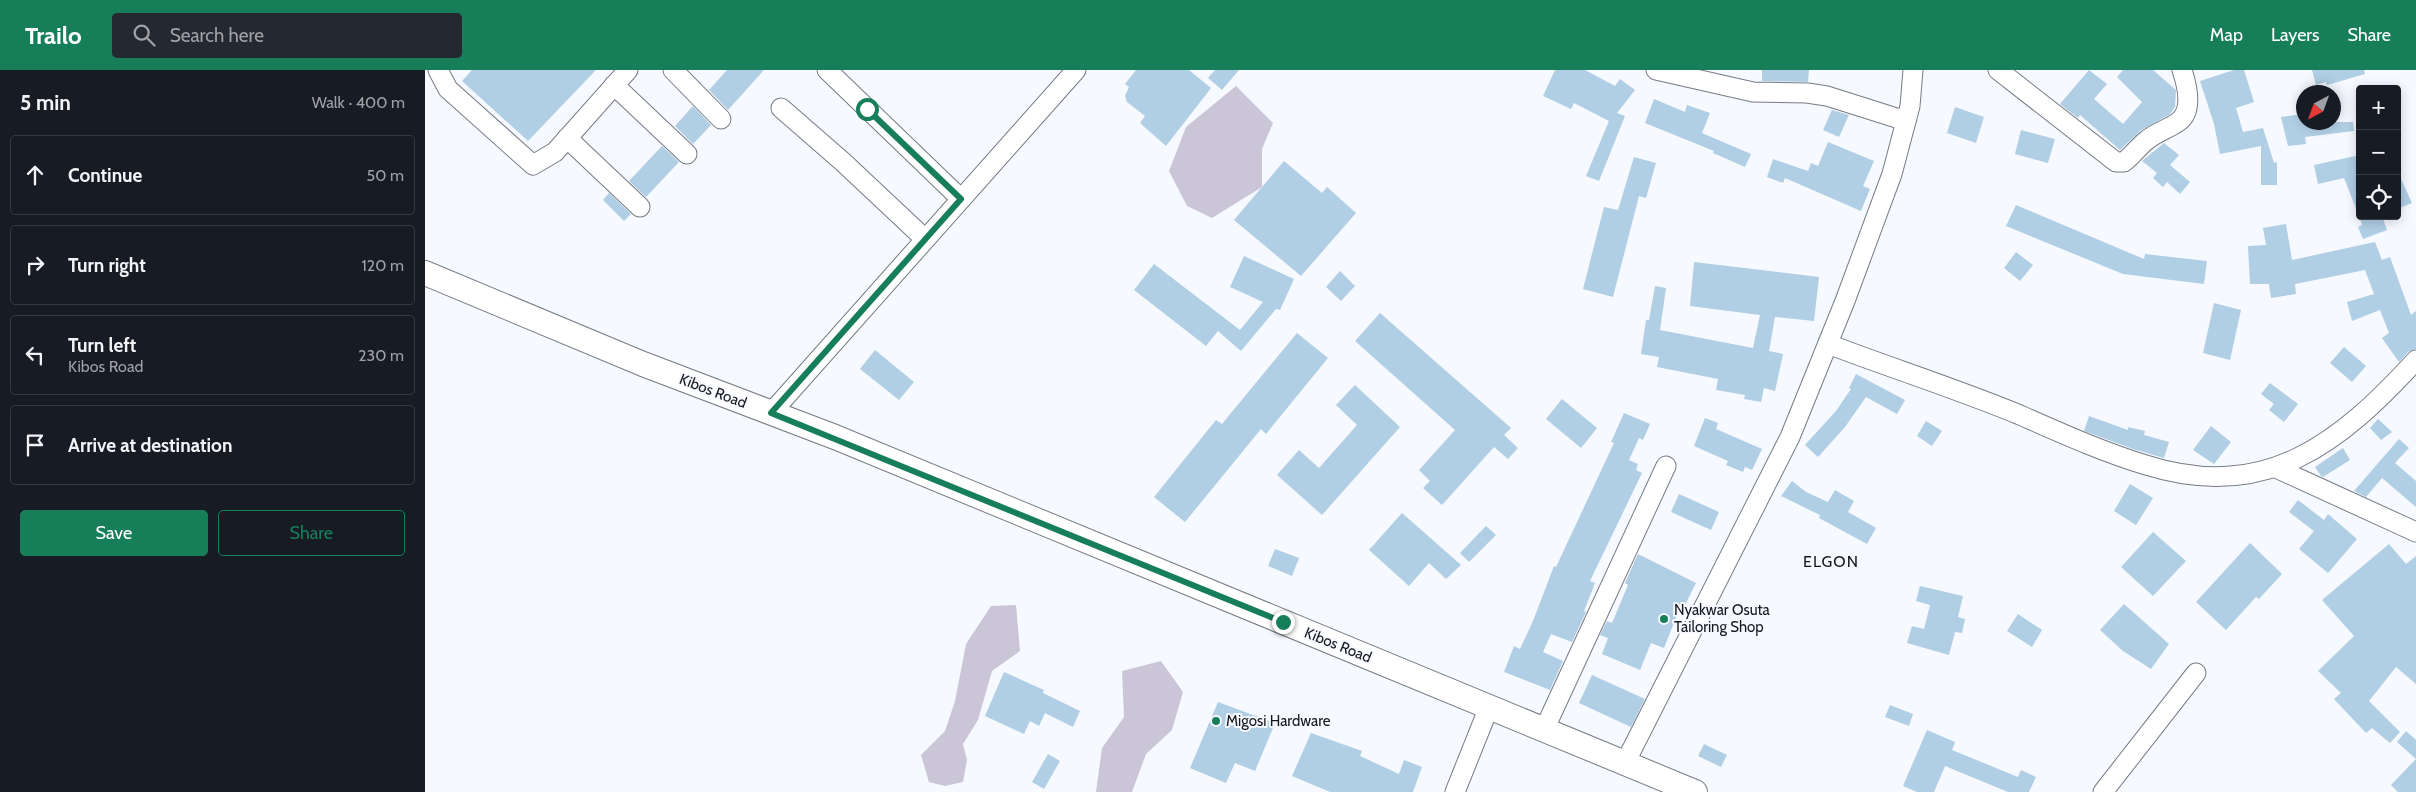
<!DOCTYPE html>
<meta charset="utf-8">
<style>
body{margin:0;font-family:Cabin,sans-serif;background:#242831;color:#f1f3f6}
.controls{position:absolute;right:15px;top:15px;display:grid;overflow:hidden;border-radius:5px;box-shadow:0 2px 12px #0003}
.controls button{width:45px;height:45px;display:grid;place-items:center;padding:0;border:0;border-bottom:1px solid #363941;background:#171b24;color:#f1f3f6;font:25px sans-serif}
.compass{position:absolute;left:1871px;top:15px;width:45px;height:45px;border-radius:50%;background:#171b24;box-shadow:0 2px 12px #0003;rotate:221deg}
.stop{position:absolute;width:15px;height:15px;margin:-11px;border:4px solid #167e59;border-radius:50%;background:#fff}
.stop.end{background:#167e59;border-color:#fff;box-shadow:0 1px 5px #0008}
.list{margin:0;padding:0;list-style:none}
h2{display:flex;justify-content:space-between;align-items:center;height:65px;margin:0;padding:0 20px;font-size:21px}
h2 small{font-size:16px;font-weight:400;color:#9ea1a6}
.list li{display:grid;grid-template-columns:32px 1fr auto;gap:15px;align-items:center;box-sizing:border-box;height:80px;margin:0 10px 10px;padding:0 10px;border:1px solid #363941;border-radius:5px}
.list b{display:block;font-size:19px;white-space:nowrap}
.list p{margin:0;font-size:16px;white-space:nowrap;color:#9ea1a6}
.list em{font-size:16px;font-style:normal;color:#9ea1a6}
.actions{display:flex;gap:10px;padding:15px 20px}
.actions a{flex:1;padding:11px 0;border:1px solid #167e59;border-radius:5px;text-align:center;font-size:18px;color:#167e59}
.actions .main{background:#167e59;color:#fff}
.icon{flex:none;width:28px;height:28px;fill:none;stroke:currentColor;stroke-width:2;stroke-linecap:round;stroke-linejoin:round}
.map{position:relative;flex:none;width:1991px;height:722px;overflow:hidden}
header{display:flex;align-items:center;gap:30px;box-sizing:border-box;height:70px;padding:0 25px;background:#167e59;color:#fff}
header strong{font-size:24px}
nav{display:flex;gap:28px;margin-inline-start:auto;font-size:18px}
.search{width:350px;height:45px;background:#242831;display:flex;align-items:center;gap:12px;box-sizing:border-box;padding:0 18px;border-radius:5px;color:#9ea1a6;font-size:19px}
main{display:flex}
aside{flex:1;background:#171b24}
.map>svg:first-child{display:block}
.green{fill:#cbc5d8}
.building{fill:#b0cee4}
.lines{fill:none;stroke-linecap:round;stroke-linejoin:round}
.minor-casing{stroke:#767b83;stroke-width:21}
.major-casing{stroke:#767b83;stroke-width:26}
.minor{stroke:#fff;stroke-width:19}
.major{stroke:#fff;stroke-width:24}
.route{stroke:#167e59;stroke-width:6}
.poi-dot{fill:#167e59;stroke:#f6f9ff;stroke-width:2}
.labels{text-anchor:middle;stroke-width:4;stroke-linejoin:round;paint-order:stroke}
.street-label{font-size:15px;fill:#16181b;stroke:#f6f9ff}
.poi-label{font-size:15px;fill:#16181b;stroke:#f6f9ff;text-anchor:start}
.neighbourhood-label{font-size:16px;letter-spacing:1px;fill:#16181b;stroke:#f6f9ff}
</style>
<header>
<strong>Trailo</strong>
<div class="search"><svg class="icon" aria-label="search" viewBox="0 0 24 24"><circle cx="10" cy="10" r="6"/><path d="M15 15l6 6"/></svg>Search here</div>
<nav><a>Map</a><a>Layers</a><a>Share</a></nav>
</header>
<main>
<aside>
<h2>5 min<small>Walk · 400 m</small></h2>
<ul class="list">
<li><svg class="icon" aria-label="ahead" viewBox="0 0 24 24"><path d="M12 20V5M6 11l6-6 6 6"/></svg><div><b>Continue</b></div><em>50 m</em></li>
<li><svg class="icon" aria-label="right" viewBox="0 0 24 24"><path d="M7 20v-9h11M14 6l5 5-5 5"/></svg><div><b>Turn right</b></div><em>120 m</em></li>
<li><svg class="icon" aria-label="left" viewBox="0 0 24 24"><path d="M17 20v-9H6M10 6l-5 5 5 5"/></svg><div><b>Turn left</b><p>Kibos Road</p></div><em>230 m</em></li>
<li><svg class="icon" aria-label="arrive" viewBox="0 0 24 24"><path d="M6 21V4h12l-3 4 3 4H6"/></svg><div><b>Arrive at destination</b></div></li>
</ul>
<div class="actions"><a class="main">Save</a><a>Share</a></div>
</aside>
<div class="map">
<svg width="1991" height="722" viewBox="0 0 1991 722">
<rect width="100%" height="100%" fill="#f6f9ff"/>
<g class="green">
<path d="M 811,16 L 848,53 L 837,79 L 837,117 L 787,148 L 762,136 L 744,101 L 761,57 Z"/>
<path d="M 591,535 L 595,581 L 567,601 L 553,650 L 538,674 L 542,690 L 538,712 L 520,716 L 504,712 L 496,685 L 520,661 L 530,631 L 541,574 L 566,536 Z"/>
<path d="M 736,591 L 758,622 L 747,660 L 721,684 L 707,722 L 671,722 L 677,678 L 699,647 L 697,601 Z"/>
</g>
<g class="building">
<path d="M 47,0 L 171,0 L 103,71 L 37,11 Z"/>
<path d="M 302,0 L 339,0 L 303,40 L 284,20 Z"/>
<path d="M 711,0 L 764,0 L 786,18 L 741,76 L 715,53 L 720,46 L 702,32 L 700,26 L 704,17 L 700,14 Z"/>
<path d="M 790,0 L 814,0 L 797,20 L 783,8 Z"/>
<path d="M 1130,0 L 1160,0 L 1190,16 L 1195,9 L 1210,20 L 1192,43 L 1200,46 L 1174,111 L 1161,106 L 1184,51 L 1149,33 L 1146,39 L 1118,26 Z"/>
<path d="M 1337,0 L 1384,0 L 1383,12 L 1337,11 Z"/>
<path d="M 1664,0 L 1682,14 L 1669,29 L 1698,54 L 1717,32 L 1692,7 L 1698,0 L 1728,0 L 1751,20 L 1750,37 L 1745,44 L 1715,61 L 1695,80 L 1655,45 L 1653,48 L 1635,34 Z"/>
<path d="M 1809,0 L 1819,0 L 1829,32 L 1811,38 L 1818,62 L 1838,58 L 1849,93 L 1852,92 L 1852,115 L 1836,115 L 1836,76 L 1795,84 L 1789,54 L 1775,11 Z"/>
<path d="M 1887,0 L 1939,0 L 1940,4 L 1902,15 L 1901,12 L 1891,15 Z"/>
<path d="M 1229,29 L 1260,42 L 1262,35 L 1285,43 L 1277,63 L 1326,84 L 1320,97 L 1288,83 L 1289,81 L 1220,53 Z"/>
<path d="M 268,36 L 286,55 L 268,74 L 250,56 Z"/>
<path d="M 1530,37 L 1559,47 L 1551,73 L 1522,63 Z"/>
<path d="M 1407,40 L 1424,45 L 1414,67 L 1398,60 Z"/>
<path d="M 1878,44 L 1878,52 L 1928,52 L 1929,61 L 1880,67 L 1881,74 L 1863,76 L 1856,47 Z"/>
<path d="M 1596,60 L 1630,69 L 1623,93 L 1590,84 Z"/>
<path d="M 1403,72 L 1449,91 L 1438,116 L 1445,119 L 1436,141 L 1360,108 L 1358,113 L 1342,107 L 1348,89 L 1383,101 L 1386,93 L 1393,96 Z"/>
<path d="M 1739,73 L 1754,85 L 1745,95 L 1765,112 L 1755,124 L 1742,112 L 1738,117 L 1728,108 L 1732,103 L 1717,91 Z"/>
<path d="M 237,76 L 254,92 L 221,127 L 204,111 Z"/>
<path d="M 1935,85 L 1935,146 L 1934,146 L 1919,108 L 1893,114 L 1889,95 Z"/>
<path d="M 1209,87 L 1231,93 L 1221,128 L 1214,126 L 1188,227 L 1158,219 L 1179,137 L 1193,140 Z"/>
<path d="M 859,91 L 897,123 L 902,117 L 931,143 L 876,206 L 809,150 Z"/>
<path d="M 1972,100 L 1987,133 L 1972,139 Z"/>
<path d="M 184,123 L 206,144 L 199,151 L 178,130 Z"/>
<path d="M 1591,135 L 1719,189 L 1720,184 L 1782,191 L 1779,214 L 1698,204 L 1581,156 Z"/>
<path d="M 1934,146 L 1957,146 L 1962,160 L 1938,169 L 1933,157 L 1937,155 Z"/>
<path d="M 1861,154 L 1867,190 L 1950,172 L 1957,190 L 1965,187 L 1986,245 L 1991,241 L 1991,279 L 1983,282 L 1974,292 L 1957,268 L 1964,263 L 1955,240 L 1927,251 L 1922,232 L 1949,224 L 1940,200 L 1870,214 L 1871,224 L 1846,228 L 1844,214 L 1825,214 L 1823,176 L 1841,175 L 1838,158 Z"/>
<path d="M 1591,182 L 1608,195 L 1595,211 L 1579,198 Z"/>
<path d="M 819,186 L 869,209 L 855,240 L 851,239 L 816,281 L 793,261 L 781,276 L 709,220 L 729,194 L 815,260 L 838,232 L 805,217 Z"/>
<path d="M 1269,192 L 1394,207 L 1389,251 L 1350,247 L 1344,281 L 1358,284 L 1350,321 L 1339,318 L 1336,332 L 1319,329 L 1320,325 L 1291,320 L 1293,309 L 1232,297 L 1234,287 L 1216,284 L 1221,250 L 1224,250 L 1230,216 L 1241,218 L 1235,260 L 1328,278 L 1335,245 L 1265,236 Z"/>
<path d="M 915,201 L 930,216 L 916,231 L 901,217 Z"/>
<path d="M 1789,233 L 1816,240 L 1805,290 L 1778,283 Z"/>
<path d="M 955,243 L 1086,358 L 1079,365 L 1093,378 L 1083,389 L 1069,377 L 1017,435 L 998,418 L 1005,411 L 994,400 L 1030,360 L 930,271 Z"/>
<path d="M 872,263 L 903,288 L 841,364 L 836,359 L 760,452 L 729,427 L 791,350 L 797,354 Z"/>
<path d="M 1919,277 L 1941,296 L 1927,312 L 1905,293 Z"/>
<path d="M 450,280 L 489,312 L 474,330 L 435,299 Z"/>
<path d="M 1431,304 L 1480,330 L 1472,344 L 1441,327 L 1420,357 L 1393,387 L 1380,375 L 1411,341 L 1426,319 L 1424,318 Z"/>
<path d="M 1845,313 L 1873,334 L 1859,352 L 1844,340 L 1849,334 L 1836,324 Z"/>
<path d="M 930,315 L 975,357 L 897,445 L 852,405 L 874,380 L 894,398 L 932,355 L 911,335 Z"/>
<path d="M 1137,329 L 1172,358 L 1156,378 L 1121,349 Z"/>
<path d="M 1199,343 L 1225,354 L 1218,370 L 1214,368 L 1204,390 L 1213,394 L 1211,400 L 1217,403 L 1165,511 L 1170,513 L 1159,541 L 1161,542 L 1147,572 L 1126,564 L 1118,582 L 1138,591 L 1125,620 L 1079,602 L 1089,576 L 1095,579 L 1108,551 L 1129,496 L 1131,497 L 1189,373 L 1186,372 Z"/>
<path d="M 1664,346 L 1703,360 L 1703,357 L 1720,361 L 1719,365 L 1744,372 L 1739,388 L 1708,379 L 1659,361 Z"/>
<path d="M 1280,348 L 1293,353 L 1291,359 L 1337,379 L 1327,400 L 1320,397 L 1318,402 L 1301,395 L 1303,391 L 1269,376 Z"/>
<path d="M 1953,349 L 1967,362 L 1956,370 L 1945,358 Z"/>
<path d="M 1501,351 L 1517,361 L 1507,376 L 1492,366 Z"/>
<path d="M 1786,356 L 1806,372 L 1789,394 L 1768,380 Z"/>
<path d="M 1974,369 L 1984,378 L 1970,393 L 1991,411 L 1991,437 L 1957,408 L 1941,427 L 1929,421 Z"/>
<path d="M 1918,378 L 1925,390 L 1898,407 L 1896,406 L 1890,397 Z"/>
<path d="M 1367,411 L 1381,422 L 1403,432 L 1410,420 L 1429,431 L 1423,442 L 1451,458 L 1442,474 L 1394,448 L 1395,445 L 1356,426 Z"/>
<path d="M 1705,414 L 1728,428 L 1711,455 L 1689,441 Z"/>
<path d="M 1254,424 L 1294,442 L 1286,460 L 1246,442 Z"/>
<path d="M 1873,430 L 1899,450 L 1903,444 L 1932,469 L 1903,503 L 1874,479 L 1889,461 L 1864,442 Z"/>
<path d="M 977,443 L 1036,495 L 1021,509 L 1004,493 L 984,516 L 944,480 Z"/>
<path d="M 1061,456 L 1071,465 L 1044,492 L 1035,483 Z"/>
<path d="M 1728,462 L 1761,491 L 1728,526 L 1696,497 Z"/>
<path d="M 1825,473 L 1857,504 L 1834,529 L 1831,527 L 1801,560 L 1771,532 Z"/>
<path d="M 1964,474 L 1981,494 L 1991,486 L 1991,614 L 1971,597 L 1944,631 L 1975,662 L 1965,673 L 1947,658 L 1941,663 L 1909,629 L 1916,623 L 1893,601 L 1929,566 L 1897,530 Z"/>
<path d="M 850,479 L 874,488 L 867,506 L 843,496 Z"/>
<path d="M 1213,484 L 1271,513 L 1257,541 L 1254,540 L 1239,578 L 1226,573 L 1215,600 L 1177,584 L 1183,568 L 1175,565 L 1182,551 L 1187,553 L 1203,515 L 1200,513 Z"/>
<path d="M 1495,516 L 1538,526 L 1533,547 L 1540,549 L 1537,563 L 1530,562 L 1524,585 L 1482,573 L 1487,556 L 1499,559 L 1505,535 L 1491,531 Z"/>
<path d="M 1699,534 L 1744,574 L 1726,599 L 1698,581 L 1675,560 Z"/>
<path d="M 1593,544 L 1617,560 L 1607,577 L 1582,561 Z"/>
<path d="M 579,602 L 619,620 L 618,623 L 655,641 L 648,657 L 620,643 L 614,656 L 605,651 L 599,664 L 560,646 Z"/>
<path d="M 1167,605 L 1220,629 L 1206,657 L 1154,633 Z"/>
<path d="M 793,632 L 850,653 L 830,701 L 810,693 L 801,713 L 765,698 Z"/>
<path d="M 1465,635 L 1488,644 L 1484,656 L 1460,647 Z"/>
<path d="M 1502,660 L 1530,672 L 1527,680 L 1593,707 L 1596,700 L 1611,707 L 1604,722 L 1583,722 L 1520,696 L 1509,722 L 1492,722 L 1478,716 Z"/>
<path d="M 1981,661 L 1991,670 L 1991,722 L 1973,722 L 1966,715 L 1991,689 L 1972,672 Z"/>
<path d="M 886,663 L 937,681 L 935,686 L 974,704 L 979,690 L 997,697 L 988,722 L 905,722 L 867,706 Z"/>
<path d="M 1279,674 L 1302,685 L 1296,697 L 1273,686 Z"/>
<path d="M 623,684 L 635,691 L 619,719 L 607,712 Z"/>
</g>
<g class="lines">
<defs>
<g id="minor">
<path d="M 13,0 L 23,19 L 108,95 L 130,82 L 203,0"/>
<path d="M 248,0 L 296,49"/>
<path d="M 402,0 L 536,129"/>
<path d="M 1231,0 L 1328,22 L 1382,23 L 1402,26 L 1481,51"/>
<path d="M 1573,0 L 1691,92 L 1699,92 C 1708,85 1714,76 1722,70 C 1732,62 1743,59 1753,52 C 1769,41 1762,15 1757,0"/>
<path d="M 189,15 L 262,84"/>
<path d="M 356,38 L 418,92 L 500,169"/>
<path d="M 142,68 L 215,137"/>
<path d="M 1403,274 C 1466,298 1532,319 1595,345 C 1636,363 1678,382 1721,395 C 1841,433 1915,373 1991,290"/>
<path d="M 346,343 L 651,0"/>
<path d="M 1851,398 L 1991,462"/>
<path d="M 1119,660 L 1241,396"/>
<path d="M 1200,693 L 1365,367 L 1420,231 L 1467,104 L 1485,36 L 1488,0"/>
<path d="M 1030,722 L 1064,637"/>
<path d="M 1678,722 L 1771,603"/>
</g>
<path id="major" d="M 0,203 L 218,294 L 410,367 L 1270,722"/>
</defs>
<use href="#minor" class="minor-casing"/>
<use href="#major" class="major-casing"/>
<use href="#minor" class="minor"/>
<use href="#major" class="major"/>
</g>
<g class="lines">
<path class="route" d="M 442,39 L 536,129 L 346,343 L 858,552"/>
</g>
<g class="poi-dot">
<circle cx="1239" cy="549" r="5"/>
<circle cx="791" cy="651" r="5"/>
</g>
<g class="labels">
<g class="street-label">
<text transform="translate(288 321) rotate(21)" y="5">Kibos Road</text>
<text transform="translate(913 575) rotate(22)" y="5">Kibos Road</text>
</g>
<g class="poi-label">
<text x="1249" y="545">Nyakwar Osuta<tspan x="1249" dy="17">Tailoring Shop</tspan></text>
<text x="801" y="656">Migosi Hardware</text>
</g>
<g class="neighbourhood-label">
<text x="1406" y="497">ELGON</text>
</g>
</g>
</svg>
<div class="controls">
<button>+</button>
<button>−</button>
<button><svg class="icon" aria-label="locate" viewBox="0 0 24 24"><circle cx="12" cy="12" r="6"/><path d="M12 2v4M12 18v4M2 12h4M18 12h4"/></svg></button>
</div>
<svg class="compass" viewBox="-18 -18 36 36"><path d="M0-13l5 13h-10z" fill="#e53935"/><path d="M0 13l5-13h-10z" fill="#9ea1a6"/></svg>
<div class="stop" style="left:442px;top:39px"></div>
<div class="stop end" style="left:858px;top:552px"></div>
</div>
</main>
